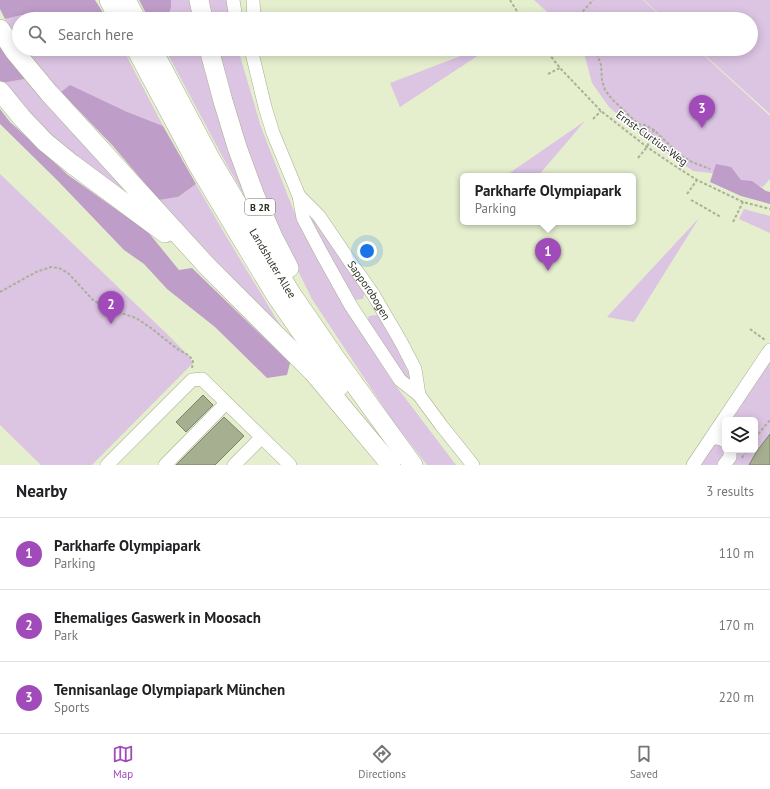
<!DOCTYPE html>
<meta charset="utf-8">
<style>
body{margin:0;font-family:"PT Sans",sans-serif;background:#f6f6f6;color:#202124}
.controls{position:absolute;right:12px;bottom:12px;display:grid;overflow:hidden;border-radius:6px;box-shadow:0 2px 10px #0003}
.controls button{width:36px;height:36px;display:grid;place-items:center;padding:0;border:0;border-bottom:1px solid #e0e0e0;background:#fff;color:#202124;font:20px sans-serif}
.you{position:absolute;left:367px;top:251px;width:14px;height:14px;margin:-10px;border:3px solid #fff;border-radius:50%;background:#1a73e8;box-shadow:0 0 0 6px #1a73e833}
.badge{display:grid;place-items:center;width:26px;height:26px;border-radius:50%;background:#a04bb9;color:#fff;font-size:13px;font-weight:700}
.pin{position:absolute;translate:-50% -33px;filter:drop-shadow(0 1px 2px #0008)}
.pin::after{content:'';position:absolute;top:21px;width:14px;height:12px;background:inherit;clip-path:polygon(0 0,100% 0,50% 100%)}
.popup{position:absolute;left:460px;top:173px;width:176px;height:52px;box-sizing:border-box;display:grid;place-content:center;border-radius:6px;background:#fff;filter:drop-shadow(0 1px 3px #0005);font-size:13px;white-space:nowrap;color:#757577}
.popup b{font-size:15px;color:#202124}
.popup::after{content:'';position:absolute;left:50%;top:100%;margin-left:-8px;border:8px solid transparent;border-top-color:#fff}
.list{margin:0;padding:0;list-style:none}
h2{display:flex;justify-content:space-between;align-items:center;height:52px;margin:0;padding:0 16px;font-size:17px}
h2 small{font-size:13px;font-weight:400;color:#757577}
.list li{display:grid;grid-template-columns:26px 1fr auto;gap:12px;align-items:center;box-sizing:border-box;height:72px;padding:0 16px;border-top:1px solid #e0e0e0}
.list b{display:block;font-size:15px;white-space:nowrap}
.list p{margin:0;font-size:13px;white-space:nowrap;color:#757577}
.list em{font-size:13px;font-style:normal;color:#757577}
.icon{flex:none;width:22px;height:22px;fill:none;stroke:currentColor;stroke-width:2;stroke-linecap:round;stroke-linejoin:round}
.map{position:relative;flex:none;width:770px;height:465px;overflow:hidden}
.search{position:absolute;background:#fff;box-shadow:0 2px 10px #0003;left:12px;right:12px;top:12px;height:44px;display:flex;align-items:center;gap:10px;box-sizing:border-box;padding:0 14px;border-radius:22px;color:#757577;font-size:15px}
.sheet{height:268px;background:#fff}
nav{display:flex;justify-content:space-around;align-items:center;box-sizing:border-box;height:56px;border-top:1px solid #e0e0e0;background:#fff;font-size:11px;color:#757577}
nav a{display:grid;justify-items:center;gap:2px}
nav .on{color:#a04bb9}
.map>svg:first-child{display:block}
.green{fill:#dcc4e3}
.forest{fill:#be9dc8}
.building{fill:#a6b090;stroke:#7a8465}
.lines{fill:none;stroke-linecap:round;stroke-linejoin:round}
.minor-casing{stroke:#a5af8f;stroke-width:14}
.highway-casing{stroke:#a5af8f;stroke-width:20}
.path{stroke:#a9b197;stroke-width:2;stroke-dasharray:3 2;stroke-linecap:butt}
.minor{stroke:#fff;stroke-width:13}
.highway{stroke:#fff;stroke-width:19}
.labels{text-anchor:middle;stroke-width:3;stroke-linejoin:round;paint-order:stroke}
.shield{fill:#fff;stroke:#6d7066;stroke-width:1}
.shield-label{font-size:10px;font-weight:bold;fill:#2e3225}
.street-label{font-size:11px;fill:#2e3225;stroke:#fff}
</style>
<div class="map">
<svg width="770" height="465" viewBox="0 0 770 465">
<rect width="100%" height="100%" fill="#e5efce"/>
<g class="green">
<path d="M 171,0 L 194,0 L 197,19 L 167,19 L 171,8 Z"/>
<path d="M 207,0 L 227,0 L 231,19 L 209,19 Z"/>
<path d="M 534,0 L 643,0 L 664,19 L 555,19 Z"/>
<path d="M 644,0 L 770,0 L 770,114 L 698,49 L 751,49 L 751,19 L 665,19 Z"/>
<path d="M 22,15 L 32,19 L 19,19 L 19,41 L 5,19 Z"/>
<path d="M 25,49 L 123,49 L 163,126 L 125,111 L 61,92 L 37,64 Z"/>
<path d="M 165,49 L 203,49 L 251,207 L 227,165 Z"/>
<path d="M 216,49 L 238,49 L 261,127 L 293,209 L 349,313 L 390,378 L 456,465 L 427,465 L 392,420 L 312,299 L 271,216 L 229,101 Z"/>
<path d="M 479,49 L 488,49 L 400,107 L 390,83 Z"/>
<path d="M 583,49 L 697,49 L 770,116 L 770,179 L 763,187 L 711,173 L 693,171 L 648,140 L 609,107 L 592,83 Z"/>
<path d="M 25,79 L 47,104 L 159,220 L 44,131 L 2,83 Z"/>
<path d="M 585,121 L 538,176 L 505,176 Z"/>
<path d="M 0,174 L 168,335 L 188,355 L 193,363 L 92,465 L 41,465 L 0,425 Z"/>
<path d="M 196,184 L 226,236 L 277,320 L 291,339 L 298,343 L 308,358 L 242,289 L 159,200 L 178,197 Z"/>
<path d="M 744,209 L 770,216 L 770,233 L 739,219 Z"/>
<path d="M 314,218 L 365,291 L 363,299 L 355,300 L 310,222 Z"/>
<path d="M 699,218 L 634,322 L 607,317 Z"/>
<path d="M 377,315 L 382,318 L 413,382 L 410,385 L 367,322 L 369,316 Z"/>
<path d="M 770,357 L 770,465 L 699,465 L 725,425 L 725,450 L 755,450 L 755,420 L 728,420 Z"/>
</g>
<g class="forest">
<path d="M 0,0 L 95,0 L 107,19 L 32,19 L 22,15 L 5,19 L 0,9 Z"/>
<path d="M 139,0 L 171,0 L 171,8 L 167,19 L 149,19 Z"/>
<path d="M 0,46 L 25,79 L 2,83 L 0,81 Z"/>
<path d="M 70,85 L 125,111 L 163,126 L 196,184 L 178,197 L 159,200 L 113,146 L 61,92 Z"/>
<path d="M 0,109 L 10,122 L 68,175 L 148,232 L 179,270 L 192,268 L 290,363 L 287,375 L 267,378 L 215,327 L 167,289 L 144,264 L 124,250 L 57,180 L 0,124 Z"/>
<path d="M 716,164 L 731,167 L 741,180 L 752,181 L 766,191 L 770,192 L 770,204 L 741,196 L 710,182 Z"/>
</g>
<g class="building">
<path d="M 203,395 L 213,405 L 186,432 L 176,422 Z"/>
<path d="M 224,417 L 244,436 L 215,465 L 176,465 Z"/>
<path d="M 770,434 L 770,465 L 749,465 L 757,451 Z"/>
</g>
<g class="lines">
<defs>
<g id="minor">
<path d="M 233,0 L 236,19"/>
<path d="M 253,0 L 254,19"/>
<path d="M 251,49 L 265,107 L 273,133 L 299,196 L 303,218 L 322,254 L 351,306 L 400,380 L 419,395 L 441,425 L 473,465"/>
<path id="s1" d="M 299,196 L 319,216 L 351,263 L 373,294 L 401,342 L 415,369 L 419,395"/>
<path d="M 711,439 C 716,437 721,438 725,441"/>
<path d="M 107,465 L 192,380 L 202,379 L 290,465"/>
<path d="M 165,465 L 226,403"/>
<path d="M 234,465 L 261,438"/>
<path d="M 693,465 L 770,350"/>
<path d="M 724,465 L 730,457 L 730,450"/>
</g>
<g id="highway">
<path d="M 109,0 L 119,19"/>
<path d="M 126,0 L 136,19"/>
<path d="M 199,0 L 203,19"/>
<path d="M 0,29 L 15,52 L 49,93 L 207,266 L 313,372 L 391,465"/>
<path d="M 136,49 L 199,167 L 234,226 L 275,294 L 339,387"/>
<path id="s2" d="M 152,49 L 211,160 L 290,292 L 334,356 L 413,465"/>
<path d="M 209,49 L 223,101 L 237,147 L 255,196 L 273,237 L 289,268"/>
<path d="M 0,91 L 23,119 L 45,142 L 72,164 L 165,233"/>
</g>
</defs>
<use href="#minor" class="minor-casing"/>
<use href="#highway" class="highway-casing"/>
<g class="path">
<path d="M 510,0 L 522,19"/>
<path d="M 576,19 L 593,0"/>
<path d="M 545,49 L 560,68 L 601,111 L 647,147 L 672,164 L 697,180 L 743,202 L 770,209"/>
<path d="M 595,49 L 601,65 L 602,80 L 605,90 L 612,99 L 638,124 L 645,125 L 654,130 L 680,155 L 692,162 L 710,169"/>
<path d="M 548,74 L 560,68"/>
<path d="M 593,119 L 601,111"/>
<path d="M 638,158 L 647,147 L 654,130"/>
<path d="M 687,194 L 697,180"/>
<path d="M 691,200 L 721,217"/>
<path d="M 733,222 L 743,202"/>
<path d="M 0,292 L 36,272 L 51,267 L 59,268 L 68,273 L 94,301 L 118,312 L 136,318 L 151,328 L 176,348 L 188,355 L 193,360 L 192,369"/>
<path d="M 750,329 L 765,340"/>
<path d="M 755,438 L 770,420"/>
<path d="M 742,458 L 746,450"/>
</g>
<use href="#minor" class="minor"/>
<use href="#highway" class="highway"/>
</g>
<g class="labels">
<rect class="shield" x="245" y="199" width="30" height="16" rx="3"/>
<g class="shield-label">
<text x="260" y="211">B 2R</text>
</g>
<g class="street-label">
<text transform="translate(652 138) rotate(36)" y="4">Ernst-Curtius-Weg</text>
<text dy="4" stroke="none"><textPath href="#s2" startOffset="246">Landshuter Allee</textPath></text>
<text dy="4" stroke="none"><textPath href="#s1" startOffset="118">Sapporobogen</textPath></text>
</g>
</g>
</svg>
<div class="controls">
<button><svg class="icon" aria-label="layers" viewBox="0 0 24 24"><path d="M12 4l9 5-9 5-9-5zM3 14l9 5 9-5"/></svg></button>
</div>
<div class="you"></div>
<div class="pin badge" style="left:548px;top:271px">1</div>
<div class="popup"><b>Parkharfe Olympiapark</b>Parking</div>
<div class="pin badge" style="left:111px;top:324px">2</div>
<div class="pin badge" style="left:702px;top:128px">3</div>
<div class="search"><svg class="icon" aria-label="search" viewBox="0 0 24 24"><circle cx="10" cy="10" r="6"/><path d="M15 15l6 6"/></svg>Search here</div>
</div>
<section class="sheet">
<h2>Nearby<small>3 results</small></h2>
<ul class="list">
<li><span class="badge">1</span><div><b>Parkharfe Olympiapark</b><p>Parking</p></div><em>110 m</em></li>
<li><span class="badge">2</span><div><b>Ehemaliges Gaswerk in Moosach</b><p>Park</p></div><em>170 m</em></li>
<li><span class="badge">3</span><div><b>Tennisanlage Olympiapark München</b><p>Sports</p></div><em>220 m</em></li>
</ul>
</section>
<nav>
<a class="on"><svg class="icon" aria-label="map" viewBox="0 0 24 24"><path d="M3 6l6-2 6 2 6-2v14l-6 2-6-2-6 2zM9 4v14M15 6v14"/></svg>Map</a>
<a><svg class="icon" aria-label="directions" viewBox="0 0 24 24"><path d="M12 3l9 9-9 9-9-9zM9 14v-3h6M13 9l2 2-2 2"/></svg>Directions</a>
<a><svg class="icon" aria-label="saved" viewBox="0 0 24 24"><path d="M7 4h10v16l-5-4-5 4z"/></svg>Saved</a>
</nav>
